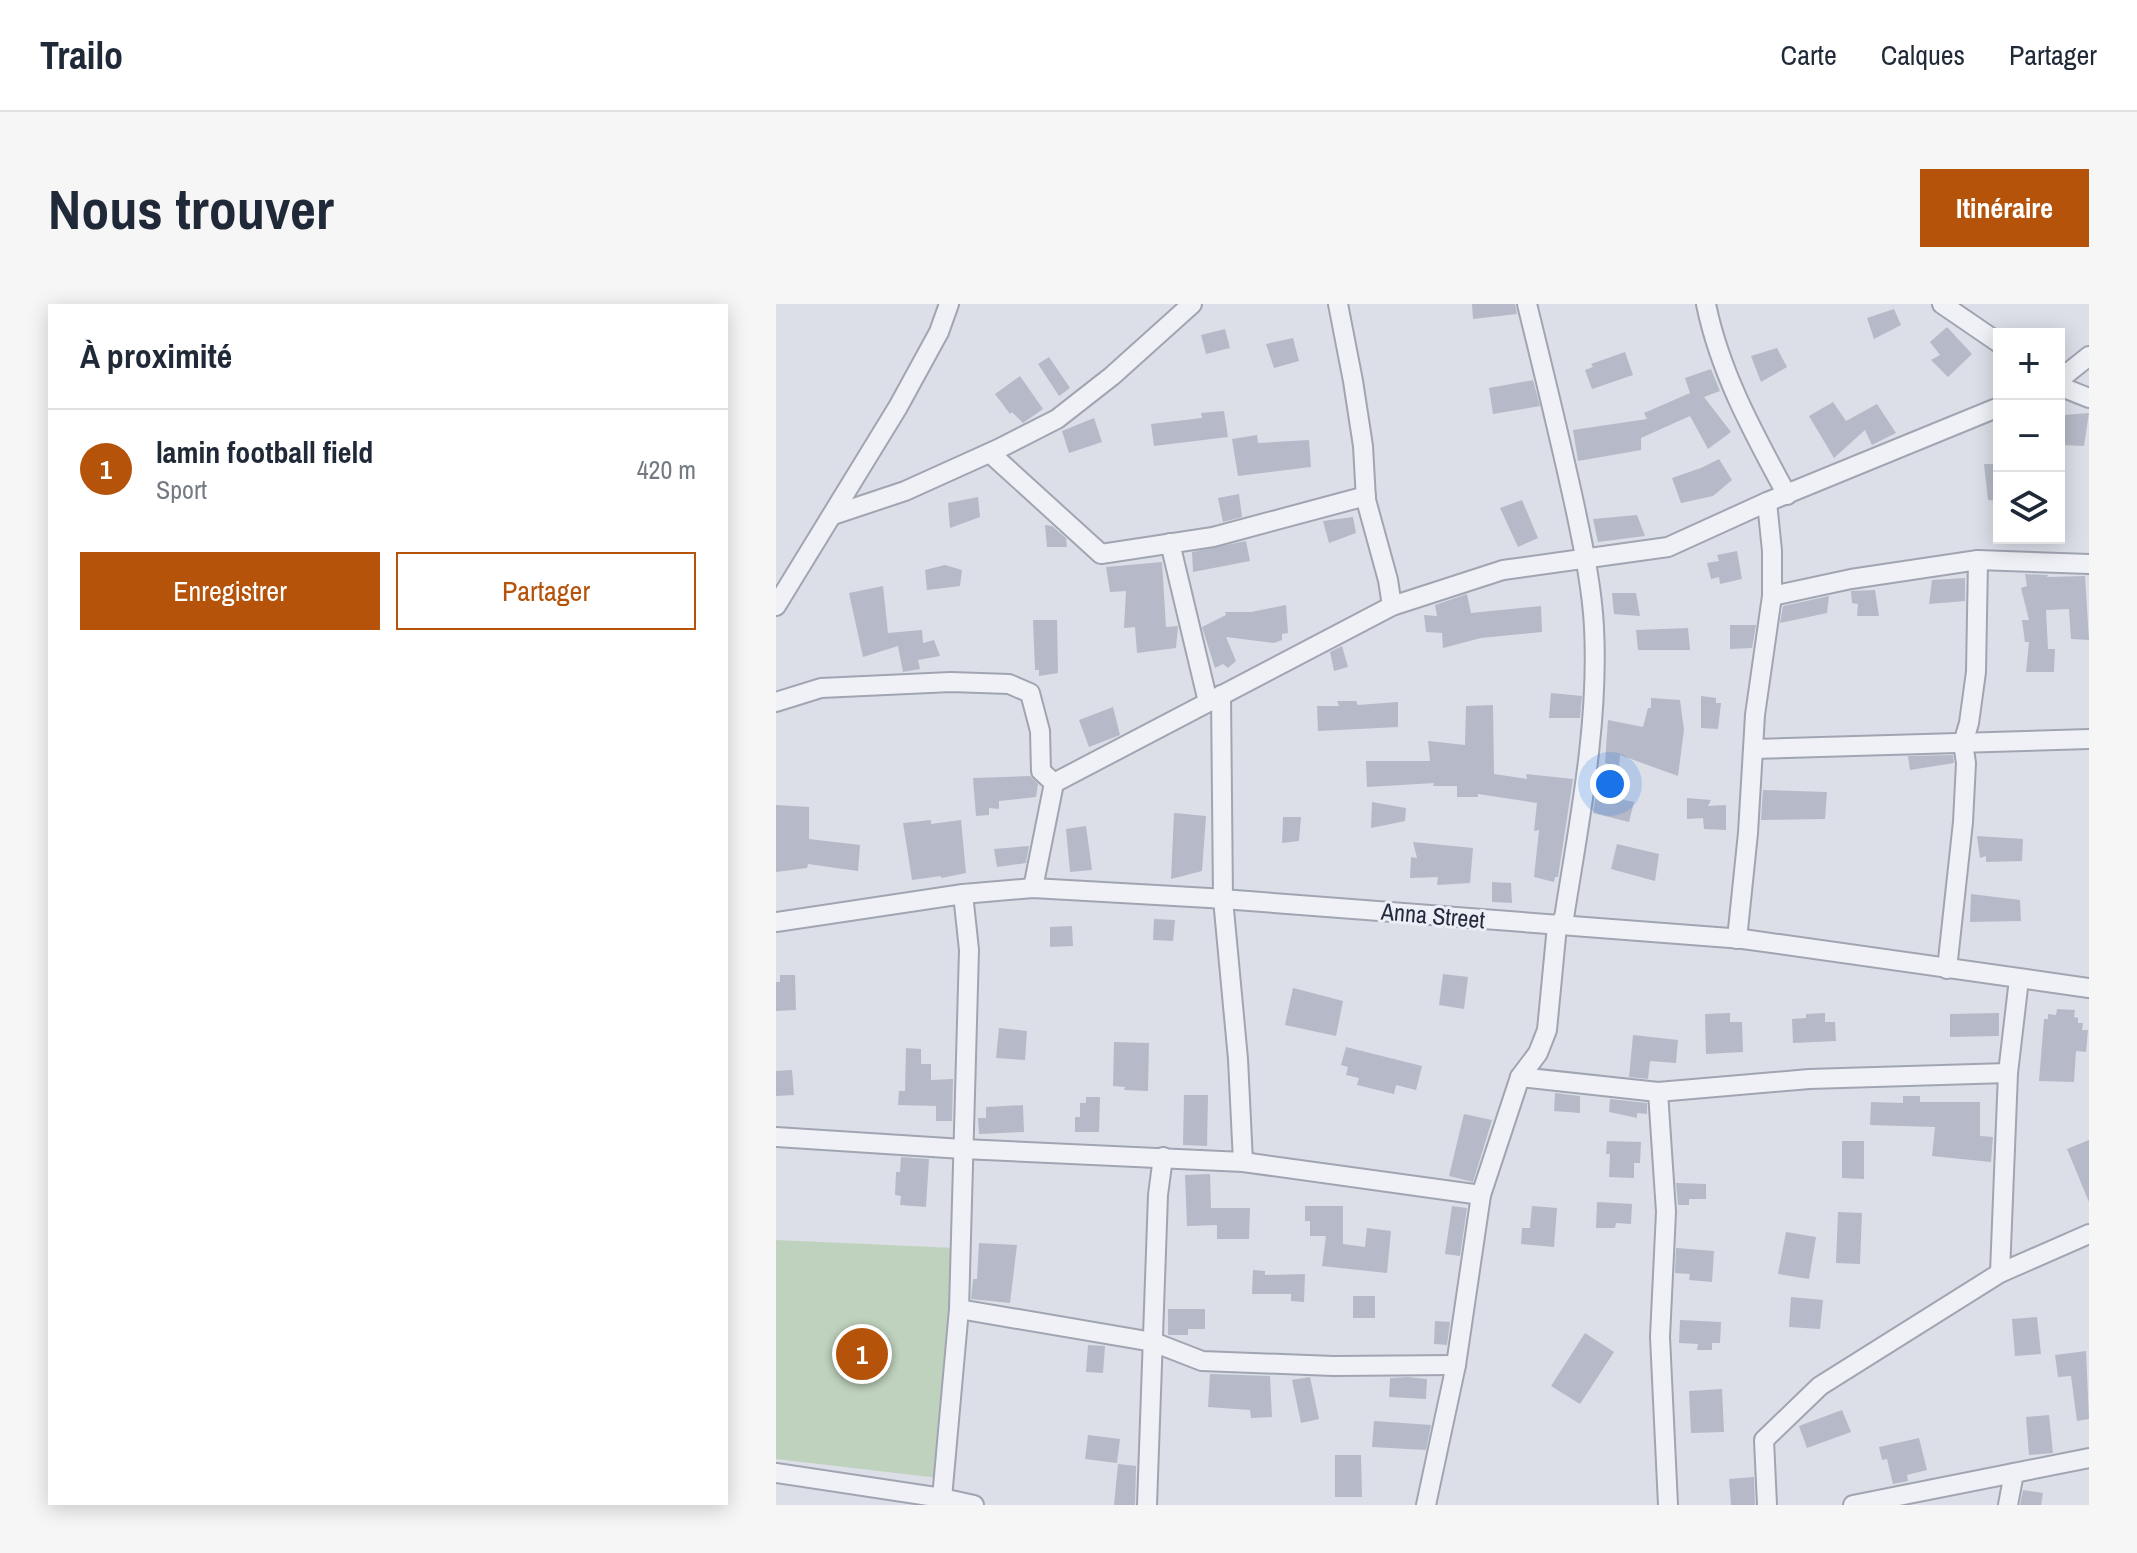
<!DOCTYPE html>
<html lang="fr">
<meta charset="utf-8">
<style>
body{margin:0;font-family:"Archivo Narrow",sans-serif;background:#f6f6f7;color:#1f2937}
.controls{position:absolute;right:24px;top:24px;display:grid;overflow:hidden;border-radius:0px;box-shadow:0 4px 20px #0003}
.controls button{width:72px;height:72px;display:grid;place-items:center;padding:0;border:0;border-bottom:2px solid #e0e1e3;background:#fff;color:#1f2937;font:40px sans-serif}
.you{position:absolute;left:834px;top:480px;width:28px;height:28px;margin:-20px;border:6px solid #fff;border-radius:50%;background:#1a73e8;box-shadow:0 0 0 12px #1a73e833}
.badge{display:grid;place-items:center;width:52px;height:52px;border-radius:50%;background:#b45309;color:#fff;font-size:26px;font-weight:700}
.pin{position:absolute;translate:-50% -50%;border:4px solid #fff;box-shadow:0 2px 8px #0006}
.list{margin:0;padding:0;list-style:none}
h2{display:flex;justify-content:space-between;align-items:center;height:104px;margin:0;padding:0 32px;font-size:34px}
h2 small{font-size:26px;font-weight:400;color:#747a83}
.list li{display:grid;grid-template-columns:52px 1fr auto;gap:24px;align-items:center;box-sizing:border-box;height:120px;padding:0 32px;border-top:2px solid #e0e1e3}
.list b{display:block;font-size:30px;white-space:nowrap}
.list p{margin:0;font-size:26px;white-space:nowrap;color:#747a83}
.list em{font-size:26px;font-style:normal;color:#747a83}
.actions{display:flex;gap:16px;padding:24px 32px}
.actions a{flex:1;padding:18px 0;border:2px solid #b45309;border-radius:0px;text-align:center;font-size:28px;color:#b45309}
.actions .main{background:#b45309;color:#fff}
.icon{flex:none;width:44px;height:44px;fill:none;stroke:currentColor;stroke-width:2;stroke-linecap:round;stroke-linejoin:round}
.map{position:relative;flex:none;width:1313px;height:1201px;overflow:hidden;border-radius:0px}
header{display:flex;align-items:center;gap:48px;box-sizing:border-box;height:112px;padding:0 40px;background:#fff;border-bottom:2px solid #e0e1e3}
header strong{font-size:38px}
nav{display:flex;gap:44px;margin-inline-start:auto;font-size:28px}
.intro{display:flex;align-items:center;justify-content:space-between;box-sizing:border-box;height:192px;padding:0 48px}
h1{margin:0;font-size:56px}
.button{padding:20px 36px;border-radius:0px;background:#b45309;color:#fff;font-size:28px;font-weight:700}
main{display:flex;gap:48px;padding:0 48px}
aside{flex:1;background:#fff;border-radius:0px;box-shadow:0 4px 20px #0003}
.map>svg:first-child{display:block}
.green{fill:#bfd2bd}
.building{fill:#b6bac8}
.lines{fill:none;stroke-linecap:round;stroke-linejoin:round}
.minor-casing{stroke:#a1a5b2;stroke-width:22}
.minor{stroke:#eff1f6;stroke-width:18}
.labels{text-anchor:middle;stroke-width:6;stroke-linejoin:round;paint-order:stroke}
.street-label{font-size:24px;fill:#252b3f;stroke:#eceef5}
</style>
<header>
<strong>Trailo</strong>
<nav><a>Carte</a><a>Calques</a><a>Partager</a></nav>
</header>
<div class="intro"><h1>Nous trouver</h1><a class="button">Itinéraire</a></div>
<main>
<aside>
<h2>À proximité<small></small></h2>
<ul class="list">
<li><span class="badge">1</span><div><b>lamin football field</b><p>Sport</p></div><em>420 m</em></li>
</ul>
<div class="actions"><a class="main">Enregistrer</a><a>Partager</a></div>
</aside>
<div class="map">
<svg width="1313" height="1201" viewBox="0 0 1313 1201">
<rect width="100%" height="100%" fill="#dcdfe8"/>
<path class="green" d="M 0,936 L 180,944 L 163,1174 L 0,1155 Z"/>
<g class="building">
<path d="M 696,0 L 739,0 L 741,10 L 697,15 Z"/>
<path d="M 1118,5 L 1125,21 L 1098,35 L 1091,14 Z"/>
<path d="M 1171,23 L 1196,50 L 1172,73 L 1155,56 L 1164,51 L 1154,38 Z"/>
<path d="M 449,25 L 454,44 L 430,50 L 425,31 Z"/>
<path d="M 517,34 L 523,57 L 498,64 L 490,40 Z"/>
<path d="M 1001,44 L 1011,63 L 985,78 L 975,52 Z"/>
<path d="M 849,48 L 857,71 L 816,85 L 809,66 L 817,63 L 815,60 Z"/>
<path d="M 273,53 L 294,84 L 283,92 L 262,60 Z"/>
<path d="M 935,65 L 944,87 L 928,93 L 955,128 L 932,145 L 914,112 L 865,134 L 865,146 L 802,157 L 797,126 L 871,115 L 868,109 L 914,89 L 909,74 Z"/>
<path d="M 244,72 L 267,105 L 247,119 L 236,108 L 234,110 L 219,90 Z"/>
<path d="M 757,76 L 764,102 L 717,110 L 713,84 Z"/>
<path d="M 1057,98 L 1070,117 L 1101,100 L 1120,129 L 1096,141 L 1089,126 L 1058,154 L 1033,112 Z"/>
<path d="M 448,107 L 452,133 L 378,142 L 375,120 L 426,114 L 425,109 Z"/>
<path d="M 1313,109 L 1308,142 L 1287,141 L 1288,111 Z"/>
<path d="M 318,114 L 326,138 L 293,149 L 286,127 Z"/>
<path d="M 481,131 L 482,139 L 533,136 L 535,163 L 462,172 L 456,135 Z"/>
<path d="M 943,155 L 956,176 L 937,192 L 905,199 L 896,174 L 925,164 Z"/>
<path d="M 1208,160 L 1222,160 L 1223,197 L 1212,196 Z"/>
<path d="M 463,190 L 466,213 L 447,218 L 442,194 Z"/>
<path d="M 202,193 L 204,213 L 174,224 L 172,199 Z"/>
<path d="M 746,196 L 762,234 L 742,243 L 724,204 Z"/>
<path d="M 861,211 L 869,232 L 822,238 L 817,215 Z"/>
<path d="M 577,213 L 580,229 L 553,239 L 547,217 Z"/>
<path d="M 269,221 L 276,222 L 290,234 L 291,243 L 271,243 Z"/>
<path d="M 470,237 L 474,257 L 417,268 L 416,248 Z"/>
<path d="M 961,247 L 966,275 L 944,280 L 943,273 L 935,275 L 931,259 L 943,257 L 941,251 Z"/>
<path d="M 386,258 L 390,323 L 402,322 L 400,344 L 361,349 L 359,323 L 348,324 L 350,287 L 334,288 L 330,263 Z"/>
<path d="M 169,261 L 186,266 L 184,282 L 151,286 L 149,266 Z"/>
<path d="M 1249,270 L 1272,271 L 1271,273 L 1309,272 L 1313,336 L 1295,335 L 1293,305 L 1270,306 L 1272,345 L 1279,345 L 1278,368 L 1250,368 L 1253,338 L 1249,338 L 1246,316 L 1253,316 L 1245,284 L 1251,282 Z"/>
<path d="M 1189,274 L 1189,297 L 1153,300 L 1156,276 Z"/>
<path d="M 107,282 L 112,329 L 146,326 L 147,339 L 158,336 L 164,352 L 142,356 L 144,365 L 127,368 L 122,342 L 87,353 L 73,289 Z"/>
<path d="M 1099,286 L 1103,312 L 1081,312 L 1082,300 L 1076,299 L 1075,287 Z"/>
<path d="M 836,289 L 860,289 L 864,312 L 838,310 Z"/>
<path d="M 691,290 L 695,309 L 765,302 L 766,328 L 705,334 L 667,344 L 666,329 L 650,328 L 648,311 L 661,312 L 659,301 Z"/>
<path d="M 1053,292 L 1051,309 L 1004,319 L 1007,302 Z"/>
<path d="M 510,301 L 512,329 L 506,330 L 506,336 L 498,339 L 450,333 L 460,357 L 452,364 L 447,360 L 439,364 L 426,323 L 450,311 L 449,308 L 475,308 Z"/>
<path d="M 257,316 L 281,316 L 282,369 L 263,372 L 263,366 L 259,366 Z"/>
<path d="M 954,321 L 980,321 L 976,344 L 954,345 Z"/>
<path d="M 912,324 L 914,346 L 862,346 L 860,326 Z"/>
<path d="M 566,342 L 572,363 L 558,367 L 554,348 Z"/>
<path d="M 775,389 L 806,392 L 804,414 L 773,414 Z"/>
<path d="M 925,392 L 940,394 L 940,399 L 945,399 L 942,425 L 925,424 Z"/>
<path d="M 875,394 L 904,396 L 908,426 L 902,472 L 844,451 L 843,464 L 829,459 L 832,416 L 867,423 L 872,404 L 875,404 Z"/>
<path d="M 561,397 L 580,397 L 582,401 L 622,398 L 622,423 L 542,427 L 541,402 L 563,402 Z"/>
<path d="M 717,401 L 718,470 L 751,475 L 750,470 L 797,475 L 782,573 L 779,573 L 778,578 L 758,573 L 763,526 L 758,527 L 761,499 L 702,490 L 702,493 L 681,493 L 681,482 L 657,482 L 658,479 L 591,483 L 590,457 L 654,457 L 652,437 L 689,441 L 690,402 Z"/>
<path d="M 337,403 L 344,431 L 313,443 L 303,416 Z"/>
<path d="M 1177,451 L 1178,459 L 1134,466 L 1132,452 Z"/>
<path d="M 254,472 L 262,480 L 260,493 L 223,497 L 223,505 L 213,504 L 213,511 L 200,512 L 197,474 Z"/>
<path d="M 987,486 L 1051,488 L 1049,515 L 985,516 Z"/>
<path d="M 820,490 L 858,498 L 853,518 L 817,509 Z"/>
<path d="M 911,494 L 935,496 L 932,502 L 950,501 L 950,526 L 928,525 L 927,514 L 911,515 Z"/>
<path d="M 596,498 L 630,504 L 629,517 L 595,524 Z"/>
<path d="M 0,501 L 33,503 L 33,535 L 84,541 L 82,567 L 32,560 L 31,564 L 0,568 Z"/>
<path d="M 398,509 L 430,512 L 426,567 L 395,575 Z"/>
<path d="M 507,513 L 525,513 L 523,537 L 506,539 Z"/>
<path d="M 155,516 L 155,520 L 185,516 L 190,569 L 165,574 L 165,572 L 136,576 L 127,519 Z"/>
<path d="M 310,522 L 316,566 L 294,568 L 290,525 Z"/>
<path d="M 1201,532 L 1247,535 L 1246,557 L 1210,558 L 1210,552 L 1204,554 Z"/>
<path d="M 637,538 L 697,544 L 694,579 L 661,581 L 662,573 L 634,574 L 635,553 L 641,554 Z"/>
<path d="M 841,540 L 883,550 L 879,577 L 835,565 Z"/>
<path d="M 253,542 L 250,559 L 221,563 L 218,545 Z"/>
<path d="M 716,578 L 735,579 L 736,599 L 716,598 Z"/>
<path d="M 1195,590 L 1244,596 L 1245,617 L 1194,618 Z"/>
<path d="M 378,615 L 399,616 L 397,637 L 377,636 Z"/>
<path d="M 296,622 L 297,642 L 274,643 L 274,623 Z"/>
<path d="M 667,670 L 692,673 L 688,705 L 663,701 Z"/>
<path d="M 4,671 L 19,671 L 20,706 L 0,707 L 0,678 L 4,678 Z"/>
<path d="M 517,684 L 567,697 L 560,732 L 509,721 Z"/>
<path d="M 1281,705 L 1299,706 L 1298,713 L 1302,714 L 1302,719 L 1307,719 L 1306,726 L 1312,726 L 1310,748 L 1300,747 L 1298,778 L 1263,777 L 1268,715 L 1272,715 L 1272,710 L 1280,711 Z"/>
<path d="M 954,709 L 954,718 L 966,718 L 967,748 L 930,750 L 929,710 Z"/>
<path d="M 1049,709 L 1049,718 L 1059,718 L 1060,737 L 1017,739 L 1016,715 L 1030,714 L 1030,710 Z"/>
<path d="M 1223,709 L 1223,732 L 1174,733 L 1174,710 Z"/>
<path d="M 223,724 L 251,727 L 249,756 L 220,754 Z"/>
<path d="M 857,731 L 902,736 L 900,759 L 874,757 L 872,775 L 853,773 Z"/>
<path d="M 338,738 L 373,739 L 372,787 L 348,786 L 349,783 L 337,782 Z"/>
<path d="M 570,743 L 646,762 L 640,786 L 620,781 L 618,790 L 581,781 L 583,774 L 570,771 L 572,763 L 565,761 Z"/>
<path d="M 130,744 L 145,745 L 145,760 L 155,760 L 155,776 L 177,775 L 176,817 L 160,817 L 160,802 L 122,801 L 123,787 L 129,787 Z"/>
<path d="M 16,766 L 18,791 L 0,792 L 0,767 Z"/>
<path d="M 779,789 L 804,792 L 804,809 L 778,807 Z"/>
<path d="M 408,791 L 432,791 L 431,842 L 407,841 Z"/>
<path d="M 1127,792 L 1144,792 L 1144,798 L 1204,798 L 1204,832 L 1217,833 L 1215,858 L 1156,852 L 1159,823 L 1094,821 L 1095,798 L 1127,799 Z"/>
<path d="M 310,793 L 324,793 L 323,828 L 299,828 L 299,813 L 304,813 L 304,799 L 310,799 Z"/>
<path d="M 834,795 L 871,799 L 871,810 L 861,809 L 861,814 L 833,808 Z"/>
<path d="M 247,801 L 248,828 L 203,830 L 202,814 L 210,814 L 210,803 Z"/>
<path d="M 688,810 L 716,816 L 697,878 L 673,872 Z"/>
<path d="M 1313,836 L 1313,898 L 1291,845 Z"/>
<path d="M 831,837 L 865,838 L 864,859 L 858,859 L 858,874 L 833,873 L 834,850 L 830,850 Z"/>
<path d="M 1066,837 L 1088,837 L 1088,875 L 1066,874 Z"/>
<path d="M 125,853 L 153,855 L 150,903 L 124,901 L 125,892 L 119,891 L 120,868 L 124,868 Z"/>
<path d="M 434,870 L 435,904 L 474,904 L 473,935 L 441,935 L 441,921 L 411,922 L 409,871 Z"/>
<path d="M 900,879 L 930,880 L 930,895 L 913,895 L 913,901 L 902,901 Z"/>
<path d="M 821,898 L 856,900 L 855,920 L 840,919 L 839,924 L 820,924 Z"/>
<path d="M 529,902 L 567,902 L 567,940 L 589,943 L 591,924 L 615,927 L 611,969 L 546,962 L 550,932 L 534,932 L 534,917 L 529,917 Z"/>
<path d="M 676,902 L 691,904 L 684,952 L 669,950 Z"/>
<path d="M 756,902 L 781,904 L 778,943 L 745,940 L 746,924 L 754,924 Z"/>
<path d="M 1062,908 L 1086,909 L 1084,960 L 1060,959 Z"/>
<path d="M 1010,928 L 1040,933 L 1033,975 L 1002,970 Z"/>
<path d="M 203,939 L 241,941 L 234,999 L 195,995 L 197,975 L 201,975 Z"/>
<path d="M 900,944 L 938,947 L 936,978 L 913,976 L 914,970 L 899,969 Z"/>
<path d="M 477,966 L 489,967 L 489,971 L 529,970 L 528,998 L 515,997 L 515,990 L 476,990 Z"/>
<rect x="577" y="992" width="22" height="22"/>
<path d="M 1015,993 L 1047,996 L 1044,1025 L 1013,1023 Z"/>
<path d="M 392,1005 L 429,1005 L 429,1025 L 412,1025 L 412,1031 L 392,1031 Z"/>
<path d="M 1261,1013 L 1265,1050 L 1239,1052 L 1236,1015 Z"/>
<path d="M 904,1016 L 945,1018 L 944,1039 L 936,1039 L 936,1046 L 921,1046 L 922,1040 L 903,1039 Z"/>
<path d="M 659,1017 L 674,1018 L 671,1041 L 658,1040 Z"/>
<path d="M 809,1029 L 838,1048 L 804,1100 L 775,1082 Z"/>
<path d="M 312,1041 L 329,1042 L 327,1069 L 310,1068 Z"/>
<path d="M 1310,1047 L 1313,1115 L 1301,1117 L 1295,1072 L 1282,1073 L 1279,1051 Z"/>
<path d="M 434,1070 L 494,1072 L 496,1113 L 475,1114 L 474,1106 L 432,1103 Z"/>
<path d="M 534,1073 L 543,1115 L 525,1119 L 516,1076 Z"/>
<path d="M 632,1073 L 651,1075 L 650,1095 L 613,1093 L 614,1074 Z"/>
<path d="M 946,1085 L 948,1128 L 915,1129 L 913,1087 Z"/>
<path d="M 1066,1106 L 1075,1128 L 1031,1144 L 1023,1122 Z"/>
<path d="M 1273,1111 L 1277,1149 L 1253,1151 L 1250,1113 Z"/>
<path d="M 598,1117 L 655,1121 L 650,1146 L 596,1143 Z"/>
<path d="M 312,1131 L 344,1135 L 341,1159 L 309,1155 Z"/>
<path d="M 1143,1134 L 1151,1166 L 1131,1171 L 1132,1177 L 1117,1180 L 1111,1155 L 1106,1156 L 1103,1143 Z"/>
<path d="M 559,1151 L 585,1151 L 586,1193 L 559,1193 Z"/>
<path d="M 342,1160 L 360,1162 L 359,1201 L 338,1201 Z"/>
<path d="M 978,1173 L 979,1201 L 955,1201 L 953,1175 Z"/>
<path d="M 1247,1186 L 1267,1189 L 1265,1201 L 1244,1201 Z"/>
</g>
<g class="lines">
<defs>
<g id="minor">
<path d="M 562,0 L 577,77 L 587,142 L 590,196 L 612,276 L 616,302"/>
<path d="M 930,0 C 944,69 978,130 1011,191"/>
<path d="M 1166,0 L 1223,39"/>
<path d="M 1283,76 L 1313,52"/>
<path d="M 1283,82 L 1313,94"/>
<path d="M 214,149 L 325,250 L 437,233 L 590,192"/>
<path d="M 57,211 L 129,187 L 222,145 L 281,115 L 336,72 L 416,0"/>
<path d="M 394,239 L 432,398"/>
<path d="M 996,292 L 1075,275 L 1202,256 L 1313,260"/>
<path d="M 0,302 L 122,103 L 163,28 L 173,0"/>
<path d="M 445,391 L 447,595 L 462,755 L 467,858"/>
<path d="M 0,398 L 45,384 L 175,378 L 233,380 L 254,389 L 264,427 L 265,467 L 278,479"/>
<path d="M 978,445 L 1313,435"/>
<path d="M 257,584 L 278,479 L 616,302 L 727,266 L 892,243 L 991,198 L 1223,103"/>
<path d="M 0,618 L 187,590 L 257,584 L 433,594 L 967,635 L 1313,684"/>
<path d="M 961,635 L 972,529 L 979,411 L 996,292 L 996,247 L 991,198"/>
<path d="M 1171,665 L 1187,518 L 1190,459 L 1187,439 L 1193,419 L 1200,368 L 1202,256"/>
<path d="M 744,773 L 882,788 L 1033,775 L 1232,769"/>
<path d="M 882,788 L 890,908 L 884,1033 L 892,1201"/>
<path d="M 0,833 L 187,845 L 467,858 L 705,891"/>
<path d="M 1224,969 L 1232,769 L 1243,675"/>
<path d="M 183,1005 L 377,1038 L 426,1057 L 557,1062 L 680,1061"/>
<path d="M 0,1169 L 166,1194 L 198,1201"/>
<path d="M 166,1194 L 183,1005 L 193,646 L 187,590"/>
<path d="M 371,1201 L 382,891 L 387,853"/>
<path d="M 650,1201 L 680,1061 L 705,891 L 744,773 L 762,749 L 771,726 L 781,622 L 788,614 C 803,518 823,421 818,323 C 816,285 808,246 800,208 C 785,138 768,69 751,0"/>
<path d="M 991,1201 L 988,1136 L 1044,1082 L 1224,969 L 1313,930"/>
<path d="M 1077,1201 L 1313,1154"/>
<path d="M 1232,1201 L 1238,1169"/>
</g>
</defs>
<use href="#minor" class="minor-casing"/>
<use href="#minor" class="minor"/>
</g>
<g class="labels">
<g class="street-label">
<text transform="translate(657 612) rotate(5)" y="8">Anna Street</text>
</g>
</g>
</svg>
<div class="controls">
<button>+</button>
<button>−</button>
<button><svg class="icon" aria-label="layers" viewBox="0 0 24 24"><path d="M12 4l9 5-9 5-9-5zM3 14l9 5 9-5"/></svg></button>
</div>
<div class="you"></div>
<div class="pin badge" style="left:86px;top:1050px">1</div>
</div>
</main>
